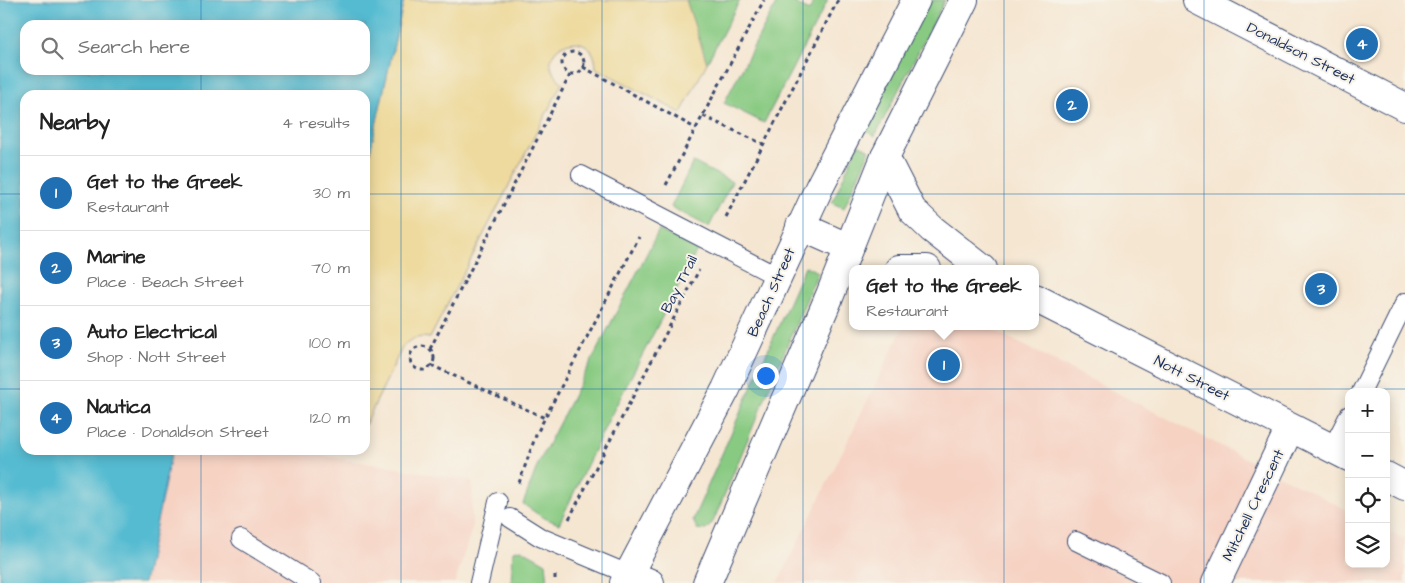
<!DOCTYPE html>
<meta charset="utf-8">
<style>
body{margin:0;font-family:"Architects Daughter",sans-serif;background:#f2f2f2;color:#222}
.controls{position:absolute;right:15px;bottom:15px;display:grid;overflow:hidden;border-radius:10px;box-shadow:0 2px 12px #0003}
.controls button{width:45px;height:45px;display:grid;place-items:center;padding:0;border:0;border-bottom:1px solid #e0e0e0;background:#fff;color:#222;font:25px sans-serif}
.you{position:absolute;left:765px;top:375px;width:18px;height:18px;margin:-12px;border:4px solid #fff;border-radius:50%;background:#1a73e8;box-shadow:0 0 0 8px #1a73e833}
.badge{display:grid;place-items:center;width:32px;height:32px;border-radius:50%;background:#1f6fb2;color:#fff;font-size:16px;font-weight:700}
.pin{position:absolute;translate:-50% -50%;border:2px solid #fff;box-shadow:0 1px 5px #0006}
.popup{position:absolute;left:849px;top:265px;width:190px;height:65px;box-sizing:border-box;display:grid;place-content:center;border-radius:10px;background:#fff;filter:drop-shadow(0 1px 4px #0005);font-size:16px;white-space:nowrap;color:#767676}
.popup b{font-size:19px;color:#222}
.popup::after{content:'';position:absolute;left:50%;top:100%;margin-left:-10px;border:10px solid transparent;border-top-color:#fff}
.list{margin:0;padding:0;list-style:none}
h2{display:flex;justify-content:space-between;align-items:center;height:65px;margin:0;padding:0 20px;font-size:21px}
h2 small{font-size:16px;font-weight:400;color:#767676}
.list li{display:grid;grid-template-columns:32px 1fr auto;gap:15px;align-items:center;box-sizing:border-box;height:75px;padding:0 20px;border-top:1px solid #e0e0e0}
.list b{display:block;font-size:19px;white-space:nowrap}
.list p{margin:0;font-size:16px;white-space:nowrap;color:#767676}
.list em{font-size:16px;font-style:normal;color:#767676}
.icon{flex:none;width:28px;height:28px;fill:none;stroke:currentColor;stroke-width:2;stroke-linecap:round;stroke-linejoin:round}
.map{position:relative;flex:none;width:1405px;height:583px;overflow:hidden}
.search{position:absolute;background:#fff;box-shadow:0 2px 12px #0003;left:20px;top:20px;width:350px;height:55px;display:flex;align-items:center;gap:12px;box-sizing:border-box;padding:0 18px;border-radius:15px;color:#767676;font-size:19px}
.panel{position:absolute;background:#fff;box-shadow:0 2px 12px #0003;left:20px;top:90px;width:350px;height:365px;border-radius:15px}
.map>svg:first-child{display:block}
.built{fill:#f6d2c3}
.green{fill:#88ca82;stroke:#527c70}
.sand{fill:#eeda9e;stroke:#84847e}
.water{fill:#54bbd1;stroke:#387598;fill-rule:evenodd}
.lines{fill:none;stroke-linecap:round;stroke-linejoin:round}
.service-casing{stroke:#3c4a6f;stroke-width:20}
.minor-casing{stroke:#3c4a6f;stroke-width:30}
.tertiary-casing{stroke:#3c4a6f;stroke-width:30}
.path{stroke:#3c4a6f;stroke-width:3;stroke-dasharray:4 4;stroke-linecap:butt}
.service{stroke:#fff;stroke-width:18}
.minor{stroke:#fff;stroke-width:28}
.tertiary{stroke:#fff;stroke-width:28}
.grid{fill:none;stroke:#1f6fb2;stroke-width:1;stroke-opacity:0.55}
.labels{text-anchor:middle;stroke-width:4;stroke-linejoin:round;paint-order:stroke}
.street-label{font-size:15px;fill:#1b2f5e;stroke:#f7f3e8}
</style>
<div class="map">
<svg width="1405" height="583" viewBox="0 0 1405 583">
<rect width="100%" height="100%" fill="#f7f3e8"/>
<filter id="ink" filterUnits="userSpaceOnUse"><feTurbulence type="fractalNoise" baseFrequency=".02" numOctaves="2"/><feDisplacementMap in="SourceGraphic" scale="10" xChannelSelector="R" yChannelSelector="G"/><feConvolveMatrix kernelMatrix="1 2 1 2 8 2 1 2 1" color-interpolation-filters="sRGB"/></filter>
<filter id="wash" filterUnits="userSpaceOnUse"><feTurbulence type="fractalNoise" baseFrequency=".0096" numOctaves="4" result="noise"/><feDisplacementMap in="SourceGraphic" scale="20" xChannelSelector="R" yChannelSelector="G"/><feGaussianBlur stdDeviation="1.12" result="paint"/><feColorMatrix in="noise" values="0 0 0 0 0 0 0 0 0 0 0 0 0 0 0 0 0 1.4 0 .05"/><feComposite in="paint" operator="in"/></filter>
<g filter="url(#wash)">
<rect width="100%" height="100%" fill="#f5e6d1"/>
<g class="built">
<path d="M 904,326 L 986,326 L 1349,511 L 1349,564 L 1386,564 L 1386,530 L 1405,539 L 1405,583 L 778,583 Z"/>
<path d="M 78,450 L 303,450 L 308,453 L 472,481 L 472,528 L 455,583 L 16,583 Z"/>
</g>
<g class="green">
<path d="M 686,0 L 740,0 L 707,63 Z"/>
<path d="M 778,0 L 790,0 L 809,11 L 815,0 L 828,0 L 764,123 L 724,103 Z"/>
<path d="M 928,0 L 945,0 L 875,136 L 865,130 Z"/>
<path d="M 858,144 L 870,150 L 844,208 L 832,203 Z"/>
<path d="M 693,162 L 732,182 L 709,227 L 671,207 Z"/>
<path d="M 659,230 L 697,250 L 608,421 L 559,524 L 542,517 L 523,504 L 538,464 Z"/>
<path d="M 805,266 L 818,272 L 713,522 L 706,530 L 697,529 L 693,520 L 695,515 Z"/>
<path d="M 521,549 L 546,563 L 548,583 L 511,583 L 513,551 Z"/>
</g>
<path class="sand" d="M 404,0 L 686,0 L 707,63 L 681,113 L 596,68 C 595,25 542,43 552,70 C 554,74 559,79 562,83 L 430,338 C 419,336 411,338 403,346 L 365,425 L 365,174 Z"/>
<path class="water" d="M 0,0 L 404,0 L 365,174 L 365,95 L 25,95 L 25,450 L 172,450 L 144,583 L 0,583 ZM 25,25 L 365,25 L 365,70 L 25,70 Z"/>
</g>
<g filter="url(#ink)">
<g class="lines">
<defs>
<g id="service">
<path d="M 581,175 L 778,277"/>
<path d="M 1361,392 L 1405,302"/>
<path d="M 1332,448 L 1349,415"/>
<path d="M 510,518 L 540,537 L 628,574"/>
<path d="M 241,539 L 312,583"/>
<path d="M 1076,541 L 1161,583"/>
<path d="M 479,583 L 498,502"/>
</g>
<g id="minor">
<path d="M 1197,0 L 1405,107"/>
<path d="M 885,157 L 912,210 L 932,229 L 983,269"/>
<path d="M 899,269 L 927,269"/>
<path d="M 1035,298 L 1349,457"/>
<path d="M 1386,476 L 1405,486"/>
<path d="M 1216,583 L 1290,428"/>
</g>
<g id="tertiary">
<path d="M 800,226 L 847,247"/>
<path d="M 628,574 L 650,583"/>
<path d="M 624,583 L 726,389 L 819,188 L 916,0"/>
<path d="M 707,583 L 830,295 L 885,157 L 964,0"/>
</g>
</defs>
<use href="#service" class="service-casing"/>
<use href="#minor" class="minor-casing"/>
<use href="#tertiary" class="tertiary-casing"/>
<g class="path">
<circle cx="573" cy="63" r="11"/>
<path d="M 583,67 L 697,129"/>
<path d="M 703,116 L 763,144"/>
<path d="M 666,185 L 764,0"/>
<path d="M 726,217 L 838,0"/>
<circle cx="422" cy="358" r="12"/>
<path d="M 430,349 L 570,75"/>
<path d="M 431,365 L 545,418"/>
<path d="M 519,483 L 536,435 L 639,237"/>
<path d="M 569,519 L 699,270"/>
<path d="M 555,575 L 555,583"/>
</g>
<use href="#service" class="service"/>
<use href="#minor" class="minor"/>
<use href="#tertiary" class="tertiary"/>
</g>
</g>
<path class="grid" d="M 201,0 L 201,25M 401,0 L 401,583M 602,0 L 602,583M 803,0 L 803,583M 1004,0 L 1004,583M 1204,0 L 1204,583M 201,70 L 201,95M 0,194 L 25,194M 365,194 L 1405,194M 0,389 L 25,389M 365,389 L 1405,389M 201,450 L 201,583"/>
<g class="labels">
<g class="street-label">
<text transform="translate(1301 53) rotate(27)" y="5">Donaldson Street</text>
<text transform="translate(679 284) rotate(-63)" y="5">Bay Trail</text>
<text transform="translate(771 292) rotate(-66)" y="5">Beach Street</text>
<text transform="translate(1192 378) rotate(27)" y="5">Nott Street</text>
<text transform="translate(1253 505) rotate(-64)" y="5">Mitchell Crescent</text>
</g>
</g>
</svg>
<div class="controls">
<button>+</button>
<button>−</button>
<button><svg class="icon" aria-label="locate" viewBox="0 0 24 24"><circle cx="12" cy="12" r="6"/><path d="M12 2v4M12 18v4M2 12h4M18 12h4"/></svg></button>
<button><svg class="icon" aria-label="layers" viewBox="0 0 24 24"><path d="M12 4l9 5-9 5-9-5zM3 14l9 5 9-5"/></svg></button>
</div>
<div class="you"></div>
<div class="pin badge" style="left:944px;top:365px">1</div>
<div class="popup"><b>Get to the Greek</b>Restaurant</div>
<div class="pin badge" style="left:1072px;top:105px">2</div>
<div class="pin badge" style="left:1321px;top:289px">3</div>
<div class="pin badge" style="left:1362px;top:44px">4</div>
<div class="search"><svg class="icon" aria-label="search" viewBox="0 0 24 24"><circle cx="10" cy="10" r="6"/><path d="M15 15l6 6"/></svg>Search here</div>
<section class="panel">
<h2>Nearby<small>4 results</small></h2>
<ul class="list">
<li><span class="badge">1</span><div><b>Get to the Greek</b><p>Restaurant</p></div><em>30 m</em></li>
<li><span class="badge">2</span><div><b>Marine</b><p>Place · Beach Street</p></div><em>70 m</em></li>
<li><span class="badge">3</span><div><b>Auto Electrical</b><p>Shop · Nott Street</p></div><em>100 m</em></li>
<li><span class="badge">4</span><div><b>Nautica</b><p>Place · Donaldson Street</p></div><em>120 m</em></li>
</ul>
</section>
</div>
